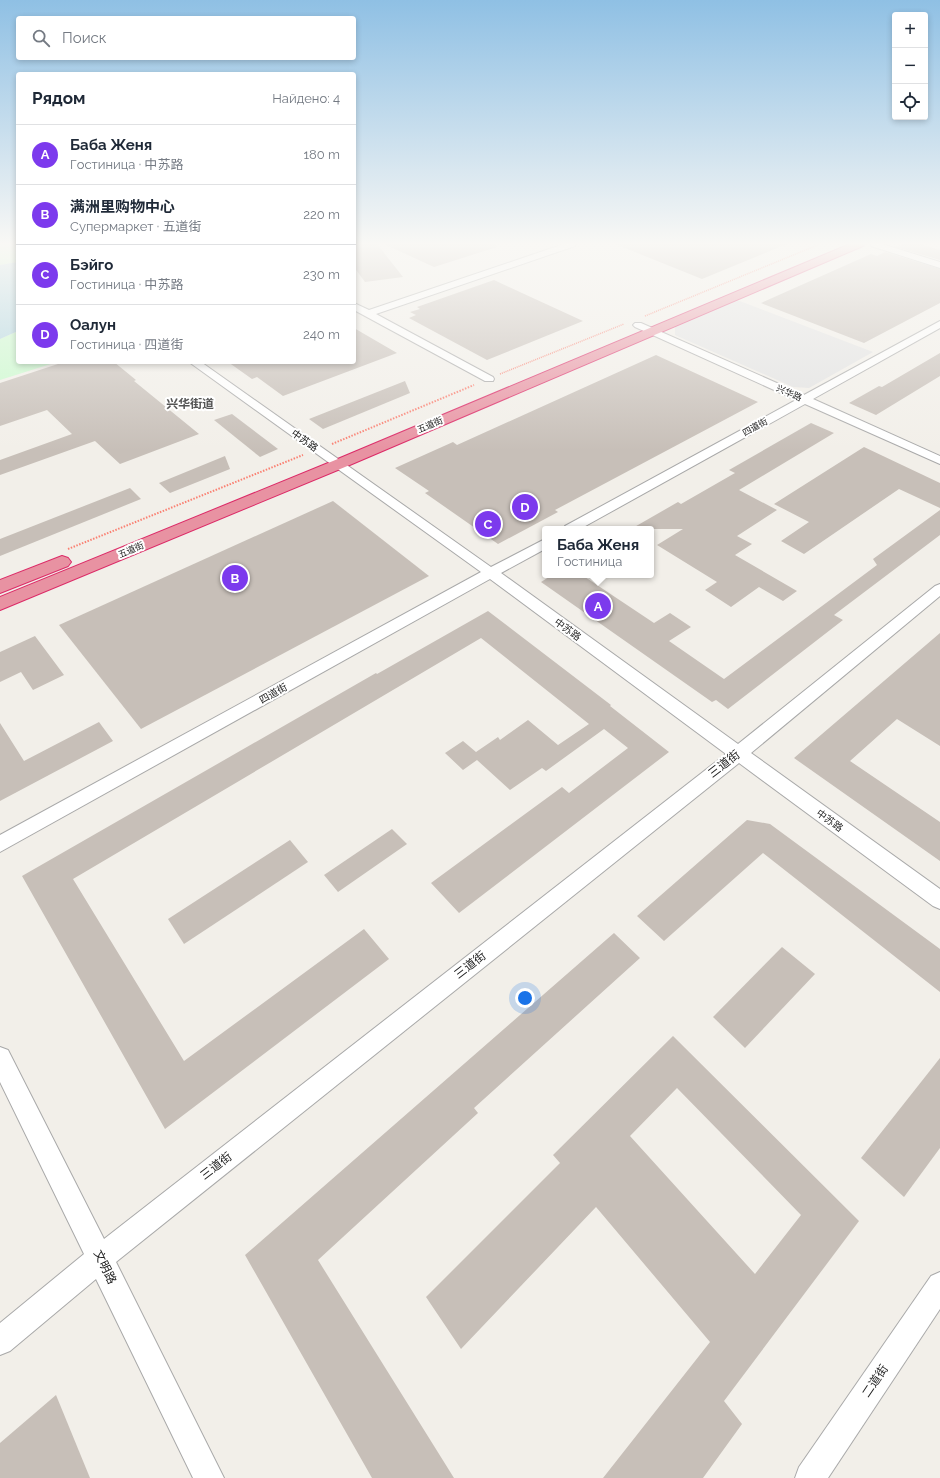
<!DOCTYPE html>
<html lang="ru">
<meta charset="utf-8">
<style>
body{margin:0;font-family:Raleway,"Noto Sans SC",sans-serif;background:#f6f6f7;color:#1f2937}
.controls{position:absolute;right:12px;top:12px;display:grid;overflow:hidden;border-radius:4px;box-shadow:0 2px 6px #0003}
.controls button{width:36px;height:36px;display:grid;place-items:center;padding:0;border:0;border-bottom:1px solid #e0e1e3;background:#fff;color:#1f2937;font:20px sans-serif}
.you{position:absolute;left:525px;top:998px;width:14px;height:14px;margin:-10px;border:3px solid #fff;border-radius:50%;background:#1a73e8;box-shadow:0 0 0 6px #1a73e833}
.badge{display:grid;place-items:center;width:26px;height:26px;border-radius:50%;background:#7c3aed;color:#fff;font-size:13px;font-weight:700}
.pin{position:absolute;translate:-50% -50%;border:2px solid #fff;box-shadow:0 1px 4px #0006}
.popup{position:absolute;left:542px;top:526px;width:112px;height:52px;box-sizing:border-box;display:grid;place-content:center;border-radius:4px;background:#fff;filter:drop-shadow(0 1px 3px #0005);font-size:13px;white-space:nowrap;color:#747a83}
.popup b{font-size:15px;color:#1f2937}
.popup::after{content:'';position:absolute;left:50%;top:100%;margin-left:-8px;border:8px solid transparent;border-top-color:#fff}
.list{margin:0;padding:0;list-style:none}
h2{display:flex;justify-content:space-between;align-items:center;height:52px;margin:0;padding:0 16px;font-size:17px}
h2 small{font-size:13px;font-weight:400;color:#747a83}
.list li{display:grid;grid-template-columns:26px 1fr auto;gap:12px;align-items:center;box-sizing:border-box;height:60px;padding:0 16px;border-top:1px solid #e0e1e3}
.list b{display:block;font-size:15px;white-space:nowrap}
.list p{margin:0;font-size:13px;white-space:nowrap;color:#747a83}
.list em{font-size:13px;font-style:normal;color:#747a83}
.icon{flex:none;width:22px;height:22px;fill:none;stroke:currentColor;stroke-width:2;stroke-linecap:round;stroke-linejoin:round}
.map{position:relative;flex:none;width:940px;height:1478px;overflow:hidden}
.search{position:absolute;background:#fff;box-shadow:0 2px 6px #0003;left:16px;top:16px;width:340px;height:44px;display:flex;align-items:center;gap:10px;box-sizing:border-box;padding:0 14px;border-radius:4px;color:#747a83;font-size:15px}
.panel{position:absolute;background:#fff;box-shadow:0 2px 6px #0003;left:16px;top:72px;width:340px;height:292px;border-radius:4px}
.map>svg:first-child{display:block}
.park{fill:#c8facc}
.parking{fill:#e2e2e2}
.water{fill:#aad3df}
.building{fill:#c7bfb8;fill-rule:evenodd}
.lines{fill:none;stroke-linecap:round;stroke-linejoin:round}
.street-casing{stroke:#a9a9a9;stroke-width:2}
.highway-casing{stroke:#dc2a67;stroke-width:2}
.path-far1{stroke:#fa8072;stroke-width:1.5;stroke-dasharray:1 1;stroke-linecap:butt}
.path{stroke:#fa8072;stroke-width:2;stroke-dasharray:1.5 1.5;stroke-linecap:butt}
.street{fill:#fff;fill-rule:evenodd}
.highway{fill:#e892a2;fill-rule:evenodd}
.labels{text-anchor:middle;stroke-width:4;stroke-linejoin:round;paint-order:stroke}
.far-street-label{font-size:9px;fill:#222;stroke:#fff}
.street-label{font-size:10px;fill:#222;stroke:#fff}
.far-district-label{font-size:12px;font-weight:bold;fill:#555;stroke:#fff}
.near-street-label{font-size:12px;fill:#222;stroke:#fff}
</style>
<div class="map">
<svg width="940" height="1478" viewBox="0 0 940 1478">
<rect width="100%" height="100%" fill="#f2efe9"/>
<g class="park">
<path d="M 0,244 L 18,244 L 18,262 L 0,265 Z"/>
<path d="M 18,331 L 18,362 L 57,362 L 0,380 L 0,339 Z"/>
</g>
<path class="parking" d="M 737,300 L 873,352 L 809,388 L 793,387 L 675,335 L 675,326 Z"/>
<path class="water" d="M 18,262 L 18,331 L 0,339 L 0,265 Z"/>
<g class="building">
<path d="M 354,244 L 377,244 L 403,277 L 365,282 L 354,267 Z"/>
<path d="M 384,244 L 496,244 L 497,247 L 434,267 Z"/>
<path d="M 615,244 L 787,244 L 702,279 Z"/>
<path d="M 902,244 L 921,244 L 940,250 L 940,260 L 896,247 Z"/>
<path d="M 885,252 L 940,269 L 940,303 L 864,343 L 761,303 L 871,254 L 877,256 Z"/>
<path d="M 494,280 L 522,293 L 583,321 L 487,360 L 409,318 L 416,315 L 410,312 L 420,309 L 417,307 Z"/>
<path d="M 354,328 L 397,353 L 283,396 L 257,377 L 252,379 L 228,362 L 354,362 Z"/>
<path d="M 940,353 L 940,376 L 876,415 L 849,403 L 879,386 L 882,387 Z"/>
<path d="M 656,355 L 758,402 L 555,510 L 558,512 L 498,544 L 425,493 L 429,491 L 395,468 L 453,442 L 457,445 Z"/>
<path d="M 64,362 L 114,362 L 136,380 L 134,381 L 199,434 L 120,464 L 95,441 L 0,475 L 0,460 L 72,434 L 47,410 L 0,426 L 0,383 Z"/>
<path d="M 405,381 L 410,393 L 323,429 L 309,419 Z"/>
<path d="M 232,414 L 278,449 L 260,457 L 214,420 Z"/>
<path d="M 811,423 L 834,433 L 739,490 L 777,510 L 737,536 L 752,544 L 735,555 L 797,591 L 783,601 L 759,587 L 731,607 L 705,590 L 717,582 L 657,545 L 683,529 L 631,529 L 678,502 L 681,504 L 735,473 L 729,470 Z"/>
<path d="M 864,447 L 940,483 L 940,508 L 899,489 L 804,554 L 781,541 L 809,522 L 774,504 Z"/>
<path d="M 225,456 L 230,469 L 170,493 L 159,483 Z"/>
<path d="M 130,488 L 141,499 L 0,556 L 0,539 Z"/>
<path d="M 333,501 L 429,576 L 141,729 L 59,625 Z"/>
<path d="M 940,510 L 940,535 L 834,615 L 843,620 L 728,709 L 716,700 L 712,702 L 541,582 L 552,575 L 582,575 L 654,623 L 670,613 L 691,627 L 669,641 L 724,679 L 877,565 L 873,559 Z"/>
<path d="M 488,611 L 611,705 L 610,706 L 669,752 L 459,913 L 431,883 L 562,787 L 569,793 L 628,748 L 604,729 L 546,771 L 542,768 L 510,790 L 477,760 L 463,770 L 445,753 L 463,741 L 476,752 L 498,737 L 500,740 L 528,720 L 558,745 L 589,724 L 481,638 L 73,879 L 184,1061 L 364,929 L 389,959 L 165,1129 L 22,876 L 376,673 L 377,674 Z"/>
<path d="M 940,633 L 940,746 L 897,719 L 850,761 L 940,822 L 940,861 L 794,758 Z"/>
<path d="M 35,636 L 64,675 L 33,690 L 21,672 L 0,682 L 0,652 Z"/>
<path d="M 99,722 L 113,741 L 0,801 L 0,723 L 24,761 Z"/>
<path d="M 747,820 L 770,824 L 940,949 L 940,992 L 763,853 L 664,941 L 637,916 Z"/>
<path d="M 392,829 L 407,844 L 338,892 L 324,875 Z"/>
<path d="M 290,840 L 308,862 L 184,944 L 168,919 Z"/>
<path d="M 614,933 L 640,958 L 474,1108 L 478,1113 L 318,1260 L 454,1478 L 372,1478 L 245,1255 Z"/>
<path d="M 782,947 L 815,974 L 745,1048 L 713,1017 Z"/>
<path d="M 673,1036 L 859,1221 L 724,1401 L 742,1424 L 703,1478 L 603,1478 L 710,1342 L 596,1207 L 461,1349 L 426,1297 L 560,1163 L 553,1155 ZM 677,1088 L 801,1215 L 755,1274 L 630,1136 Z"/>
<path d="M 940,1058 L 940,1148 L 904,1197 L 861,1158 Z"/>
<path d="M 56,1395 L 90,1478 L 0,1478 L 0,1443 Z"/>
</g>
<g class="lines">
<defs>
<g id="street">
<path d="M 564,244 L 576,244 L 575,246 L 376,314 L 493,377 L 494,379 L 493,381 L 485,381 L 354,310 L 354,303 L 369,310 Z"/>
<path d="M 870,244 L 882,244 L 940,262 L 940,268 L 871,246 Z"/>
<path d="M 940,321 L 940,328 L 813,399 L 940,456 L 940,464 L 805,404 L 580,529 L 563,529 L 565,526 L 796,400 L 635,327 L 633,325 L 635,323 L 641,323 L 804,395 Z"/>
<path d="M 189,362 L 201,362 L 491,567 L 545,539 L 545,549 L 501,573 L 738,744 L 935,586 L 940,584 L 940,596 L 751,753 L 940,889 L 940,909 L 933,906 L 739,763 L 116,1262 L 224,1478 L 193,1478 L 96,1279 L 10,1351 L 0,1355 L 0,1323 L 84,1254 L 0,1082 L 0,1047 L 8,1050 L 104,1239 L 726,754 L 490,579 L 0,852 L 0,835 L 481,572 Z"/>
<path d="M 940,1272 L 940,1309 L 828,1478 L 795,1478 L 799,1467 L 931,1276 Z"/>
</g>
<g id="highway">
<path d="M 850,244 L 864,244 L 863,246 L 345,467 L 0,610 L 0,597 L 333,461 Z"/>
<path d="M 62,556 L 68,558 L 71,562 L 68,566 L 0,593 L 0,580 Z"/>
</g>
</defs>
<use href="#street" class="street-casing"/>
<use href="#highway" class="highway-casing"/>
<g class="path-far1">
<path d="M 645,316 L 820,244"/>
<path d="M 500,374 L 624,324"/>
</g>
<g class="path">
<path d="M 332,444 L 474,385"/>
<path d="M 68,549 L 303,455"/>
</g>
<use href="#street" class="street"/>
<use href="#highway" class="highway"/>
</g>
<linearGradient id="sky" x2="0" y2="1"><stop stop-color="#8fc0e4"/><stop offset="0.54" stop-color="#f9f8f5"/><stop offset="1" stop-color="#f9f8f5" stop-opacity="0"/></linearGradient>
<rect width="940" height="451" fill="url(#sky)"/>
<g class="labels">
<g class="far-street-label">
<text transform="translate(789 393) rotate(24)" y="3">兴华路</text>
<text transform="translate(430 425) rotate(-23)" y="3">五道街</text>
<text transform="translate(755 427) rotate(-29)" y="3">四道街</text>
<text transform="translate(131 550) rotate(-23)" y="3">五道街</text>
</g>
<g class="street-label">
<text transform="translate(305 440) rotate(35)" y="4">中苏路</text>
<text transform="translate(568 629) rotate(36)" y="4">中苏路</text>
<text transform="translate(273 693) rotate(-29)" y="4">四道街</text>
<text transform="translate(830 820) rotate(36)" y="4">中苏路</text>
</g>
<g class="far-district-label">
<text x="190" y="408">兴华街道</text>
</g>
<g class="near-street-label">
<text transform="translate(724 764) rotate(-38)" y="4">三道街</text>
<text transform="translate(470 965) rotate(-38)" y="4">三道街</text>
<text transform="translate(216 1166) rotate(-38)" y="4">三道街</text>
<text transform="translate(105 1267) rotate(64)" y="4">文明路</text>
<text transform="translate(875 1381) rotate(-56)" y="4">二道街</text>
</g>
</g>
</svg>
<div class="controls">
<button>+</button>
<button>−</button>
<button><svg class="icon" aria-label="locate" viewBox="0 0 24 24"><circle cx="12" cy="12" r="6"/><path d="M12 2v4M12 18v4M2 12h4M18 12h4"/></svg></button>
</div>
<div class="you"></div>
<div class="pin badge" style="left:598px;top:606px">A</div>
<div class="popup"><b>Баба Женя</b>Гостиница</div>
<div class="pin badge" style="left:235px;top:578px">B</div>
<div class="pin badge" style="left:488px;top:524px">C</div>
<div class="pin badge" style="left:525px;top:507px">D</div>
<div class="search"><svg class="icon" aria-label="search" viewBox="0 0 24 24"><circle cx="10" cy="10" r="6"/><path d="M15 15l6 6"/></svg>Поиск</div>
<section class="panel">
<h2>Рядом<small>Найдено: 4</small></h2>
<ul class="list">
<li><span class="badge">A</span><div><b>Баба Женя</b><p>Гостиница · 中苏路</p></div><em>180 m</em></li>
<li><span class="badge">B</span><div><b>满洲里购物中心</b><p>Супермаркет · 五道街</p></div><em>220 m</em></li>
<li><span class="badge">C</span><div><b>Бэйго</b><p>Гостиница · 中苏路</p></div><em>230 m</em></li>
<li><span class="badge">D</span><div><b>Оалун</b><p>Гостиница · 四道街</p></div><em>240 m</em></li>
</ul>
</section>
</div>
